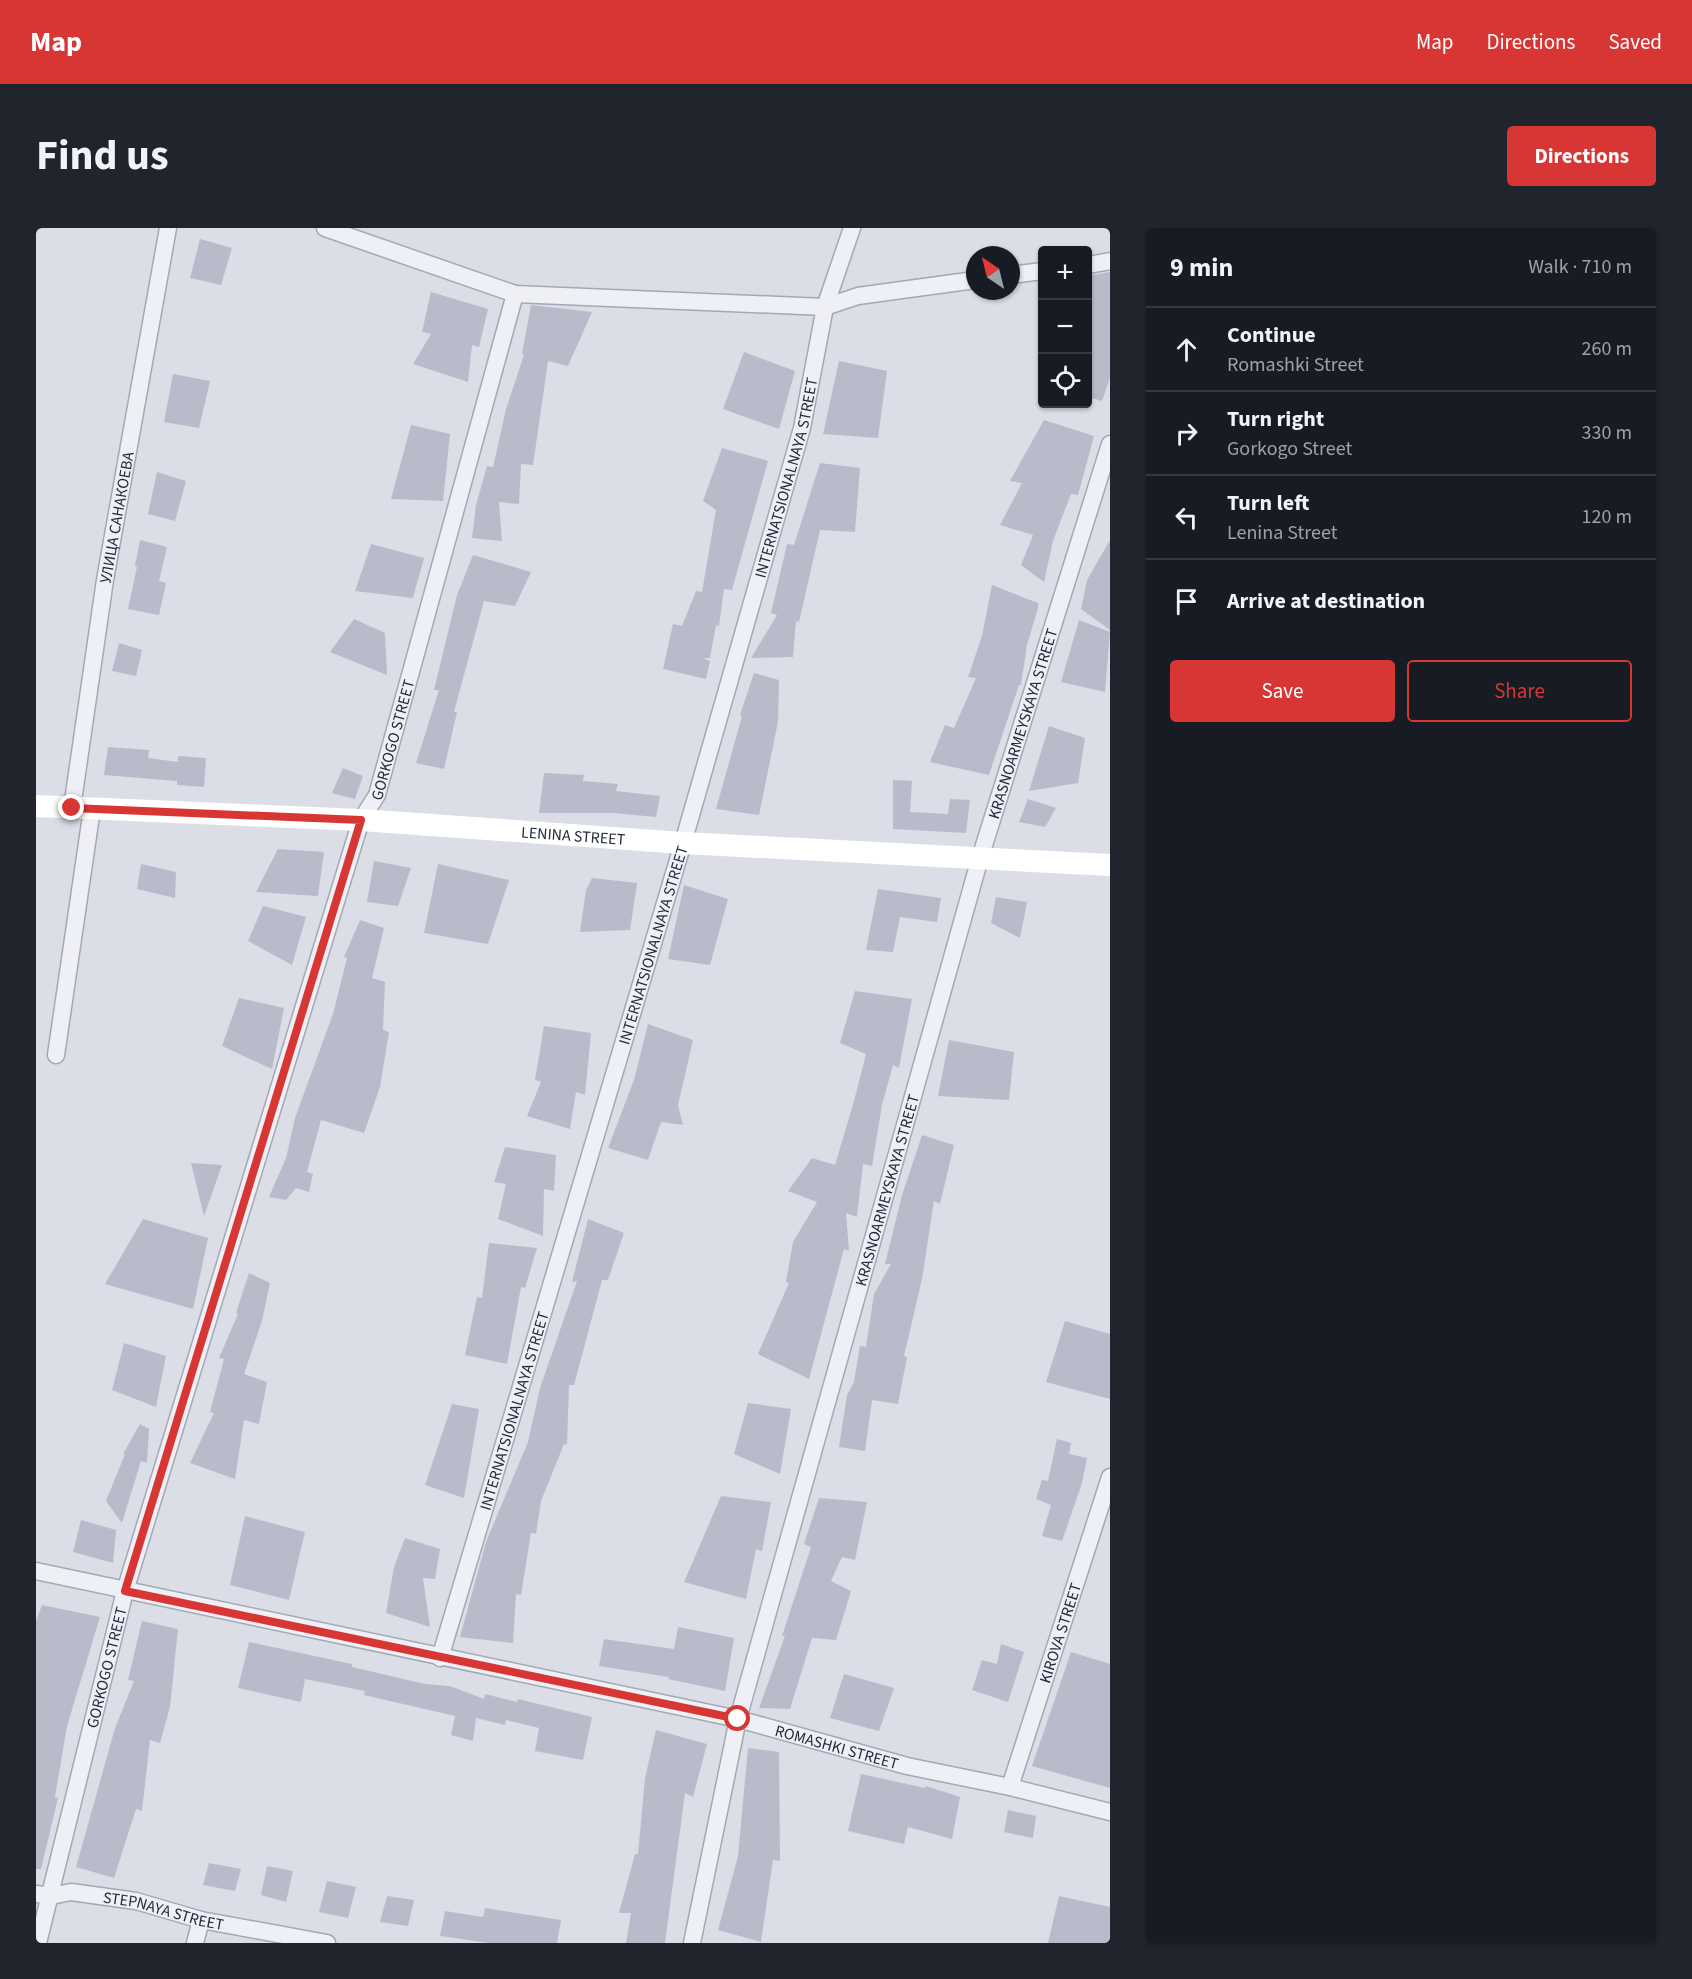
<!DOCTYPE html>
<meta charset="utf-8">
<style>
body{margin:0;font-family:"Source Sans 3",sans-serif;background:#20242c;color:#f1f3f6}
.controls{position:absolute;right:18px;top:18px;display:grid;overflow:hidden;border-radius:6px;box-shadow:0 2px 4px #0004}
.controls button{width:54px;height:54px;display:grid;place-items:center;padding:0;border:0;border-bottom:2px solid #363941;background:#171b24;color:#f1f3f6;font:30px sans-serif}
.compass{position:absolute;left:930px;top:18px;width:54px;height:54px;border-radius:50%;background:#171b24;box-shadow:0 2px 4px #0004;rotate:325deg}
.stop{position:absolute;width:18px;height:18px;margin:-14px;border:4px solid #d83634;border-radius:50%;background:#fff}
.stop.end{background:#d83634;border-color:#fff;box-shadow:0 2px 6px #0008}
.list{margin:0;padding:0;list-style:none}
h2{display:flex;justify-content:space-between;align-items:center;height:78px;margin:0;padding:0 24px;font-size:26px}
h2 small{font-size:20px;font-weight:400;color:#9ea1a6}
.list li{display:grid;grid-template-columns:39px 1fr auto;gap:18px;align-items:center;box-sizing:border-box;height:84px;padding:0 24px;border-top:2px solid #363941}
.list b{display:block;font-size:22px;white-space:nowrap}
.list p{margin:0;font-size:20px;white-space:nowrap;color:#9ea1a6}
.list em{font-size:20px;font-style:normal;color:#9ea1a6}
.actions{display:flex;gap:12px;padding:18px 24px}
.actions a{flex:1;padding:14px 0;border:2px solid #d83634;border-radius:6px;text-align:center;font-size:21px;color:#d83634}
.actions .main{background:#d83634;color:#fff}
.icon{flex:none;width:33px;height:33px;fill:none;stroke:currentColor;stroke-width:2;stroke-linecap:round;stroke-linejoin:round}
.map{position:relative;flex:none;width:1074px;height:1715px;overflow:hidden;border-radius:6px}
header{display:flex;align-items:center;gap:36px;box-sizing:border-box;height:84px;padding:0 30px;background:#d83634;color:#fff}
header strong{font-size:28px}
nav{display:flex;gap:33px;margin-inline-start:auto;font-size:21px}
.intro{display:flex;align-items:center;justify-content:space-between;box-sizing:border-box;height:144px;padding:0 36px}
h1{margin:0;font-size:42px}
.button{padding:15px 27px;border-radius:6px;background:#d83634;color:#fff;font-size:21px;font-weight:700}
main{display:flex;gap:36px;padding:0 36px}
aside{flex:1;background:#171b24;border-radius:6px;box-shadow:0 2px 4px #0004}
.map>svg:first-child{display:block}
.building{fill:#b8bcca}
.lines{fill:none;stroke-linecap:round;stroke-linejoin:round}
.street-casing{stroke:#a4a8b4;stroke-width:19}
.street{stroke:#eef0f5;stroke-width:16}
.secondary{stroke:#fff;stroke-width:22}
.route{stroke:#d83634;stroke-width:8}
.labels{text-anchor:middle;stroke-width:4.5;stroke-linejoin:round;paint-order:stroke}
.street-label{font-size:16px;fill:#24293e;stroke:#ebedf5}
</style>
<header>
<strong>Map</strong>
<nav><a>Map</a><a>Directions</a><a>Saved</a></nav>
</header>
<div class="intro"><h1>Find us</h1><a class="button">Directions</a></div>
<main>
<div class="map">
<svg width="1074" height="1715" viewBox="0 0 1074 1715">
<rect width="100%" height="100%" fill="#dbdee7"/>
<g class="building">
<path d="M 164,11 L 196,20 L 185,57 L 154,50 Z"/>
<path d="M 1074,44 L 1074,150 L 1066,173 L 1052,169 L 1052,65 L 1056,47 Z"/>
<path d="M 395,64 L 452,81 L 443,119 L 436,117 L 432,154 L 377,136 L 395,106 L 386,104 Z"/>
<path d="M 495,77 L 556,84 L 532,138 L 512,133 L 497,237 L 485,236 L 483,276 L 463,274 L 466,313 L 436,310 L 440,277 L 451,238 L 457,239 L 470,181 L 488,127 L 486,126 Z"/>
<path d="M 708,124 L 759,143 L 743,201 L 687,181 Z"/>
<path d="M 803,133 L 851,143 L 842,210 L 787,206 Z"/>
<path d="M 137,146 L 174,153 L 163,200 L 128,194 Z"/>
<path d="M 1008,192 L 1058,208 L 1042,267 L 1035,266 L 1017,313 L 1008,354 L 985,337 L 997,307 L 964,297 L 986,255 L 974,253 Z"/>
<path d="M 375,197 L 414,206 L 407,273 L 355,271 Z"/>
<path d="M 686,220 L 732,233 L 696,362 L 688,361 L 683,398 L 680,397 L 674,430 L 667,430 L 674,433 L 670,451 L 627,441 L 637,396 L 646,398 L 660,363 L 666,364 L 680,282 L 667,273 Z"/>
<path d="M 784,235 L 824,240 L 819,304 L 784,302 L 763,394 L 760,393 L 757,429 L 715,430 L 741,387 L 735,385 L 751,316 L 758,317 Z"/>
<path d="M 121,244 L 150,253 L 139,293 L 112,286 Z"/>
<path d="M 104,312 L 131,319 L 123,353 L 130,355 L 123,387 L 92,381 L 101,339 L 99,338 Z"/>
<path d="M 1074,312 L 1074,402 L 1045,381 L 1051,352 Z"/>
<path d="M 335,316 L 388,330 L 377,370 L 319,363 Z"/>
<path d="M 437,327 L 495,344 L 479,378 L 448,373 L 418,484 L 421,484 L 408,541 L 380,535 L 403,462 L 398,462 L 421,367 Z"/>
<path d="M 956,357 L 1002,375 L 1002,380 L 991,417 L 985,457 L 983,457 L 953,547 L 894,534 L 909,497 L 918,500 L 940,450 L 932,449 L 946,408 Z"/>
<path d="M 318,391 L 349,405 L 351,447 L 294,424 Z"/>
<path d="M 1043,392 L 1074,404 L 1069,464 L 1025,454 Z"/>
<path d="M 83,415 L 106,422 L 100,448 L 76,443 Z"/>
<path d="M 718,445 L 743,452 L 742,494 L 723,587 L 680,581 L 706,488 L 704,487 Z"/>
<path d="M 1013,498 L 1049,510 L 1042,555 L 993,563 Z"/>
<path d="M 72,519 L 113,522 L 112,530 L 142,534 L 142,528 L 170,530 L 168,559 L 141,557 L 141,553 L 68,547 Z"/>
<path d="M 307,540 L 327,548 L 319,571 L 296,565 Z"/>
<path d="M 508,545 L 548,547 L 547,553 L 582,556 L 580,563 L 624,568 L 620,589 L 577,585 L 503,585 Z"/>
<path d="M 857,552 L 876,553 L 874,584 L 912,586 L 914,571 L 934,572 L 930,605 L 857,601 Z"/>
<path d="M 992,571 L 1020,580 L 1009,599 L 983,594 Z"/>
<path d="M 242,621 L 288,624 L 282,668 L 220,664 Z"/>
<path d="M 338,633 L 375,640 L 362,678 L 331,674 Z"/>
<path d="M 105,636 L 140,644 L 139,670 L 101,661 Z"/>
<path d="M 402,636 L 473,652 L 452,716 L 388,705 Z"/>
<path d="M 556,650 L 601,655 L 594,702 L 544,704 L 550,662 Z"/>
<path d="M 648,657 L 692,671 L 674,737 L 632,731 Z"/>
<path d="M 842,661 L 905,670 L 901,694 L 864,689 L 857,724 L 830,722 Z"/>
<path d="M 960,669 L 991,674 L 984,710 L 955,695 Z"/>
<path d="M 227,678 L 270,689 L 256,737 L 212,713 Z"/>
<path d="M 324,692 L 348,700 L 336,750 L 349,754 L 347,802 L 353,804 L 344,859 L 328,905 L 285,892 L 271,944 L 277,946 L 273,964 L 260,960 L 250,972 L 233,969 L 250,930 L 259,890 L 297,786 L 311,730 L 308,729 Z"/>
<path d="M 819,763 L 876,771 L 863,840 L 857,837 L 846,877 L 836,938 L 827,936 L 821,989 L 810,985 L 813,1023 L 808,1021 L 773,1151 L 722,1126 L 753,1055 L 750,1054 L 757,1014 L 781,974 L 752,963 L 776,930 L 799,937 L 818,873 L 830,826 L 804,815 Z"/>
<path d="M 203,770 L 248,780 L 236,841 L 186,818 Z"/>
<path d="M 612,796 L 657,812 L 642,877 L 647,897 L 625,894 L 612,932 L 572,920 L 598,852 Z"/>
<path d="M 508,798 L 555,805 L 549,867 L 540,864 L 534,901 L 491,888 L 505,854 L 499,852 Z"/>
<path d="M 913,812 L 978,824 L 973,872 L 902,868 Z"/>
<path d="M 886,907 L 918,917 L 904,976 L 898,973 L 886,1051 L 868,1128 L 871,1129 L 862,1176 L 836,1172 L 829,1223 L 803,1219 L 811,1167 L 818,1154 L 824,1118 L 830,1119 L 838,1066 L 855,1036 L 849,1036 L 866,967 Z"/>
<path d="M 469,919 L 520,927 L 518,963 L 508,961 L 507,1008 L 462,991 L 470,956 L 458,954 Z"/>
<path d="M 155,935 L 186,937 L 168,988 Z"/>
<path d="M 107,991 L 172,1010 L 157,1081 L 69,1056 Z"/>
<path d="M 552,991 L 588,1005 L 572,1052 L 566,1052 L 538,1157 L 533,1157 L 531,1217 L 528,1216 L 505,1273 L 500,1306 L 495,1305 L 485,1367 L 480,1366 L 477,1415 L 424,1409 L 450,1314 L 492,1214 L 504,1160 L 541,1053 L 536,1054 Z"/>
<path d="M 453,1015 L 501,1020 L 489,1060 L 485,1059 L 471,1136 L 429,1127 L 441,1069 L 446,1070 Z"/>
<path d="M 213,1045 L 234,1055 L 226,1093 L 208,1146 L 231,1154 L 223,1196 L 208,1192 L 199,1251 L 154,1235 L 178,1185 L 174,1184 L 188,1131 L 183,1130 L 202,1086 L 200,1085 Z"/>
<path d="M 1029,1093 L 1074,1106 L 1074,1171 L 1010,1154 Z"/>
<path d="M 88,1115 L 130,1128 L 120,1179 L 76,1162 Z"/>
<path d="M 712,1175 L 755,1181 L 744,1246 L 698,1226 Z"/>
<path d="M 416,1176 L 443,1181 L 428,1270 L 389,1257 Z"/>
<path d="M 104,1196 L 113,1201 L 111,1235 L 105,1233 L 86,1295 L 70,1273 L 89,1226 L 87,1226 Z"/>
<path d="M 1021,1211 L 1035,1215 L 1033,1226 L 1051,1230 L 1046,1255 L 1026,1313 L 1006,1308 L 1015,1277 L 1000,1271 L 1006,1252 L 1012,1253 Z"/>
<path d="M 685,1268 L 735,1274 L 726,1323 L 720,1321 L 710,1371 L 648,1354 Z"/>
<path d="M 783,1270 L 831,1274 L 819,1332 L 806,1329 L 795,1353 L 815,1363 L 800,1412 L 776,1410 L 754,1481 L 723,1480 L 749,1408 L 746,1408 L 775,1319 L 768,1316 Z"/>
<path d="M 209,1288 L 269,1304 L 253,1372 L 194,1357 Z"/>
<path d="M 45,1292 L 80,1302 L 77,1335 L 37,1324 Z"/>
<path d="M 369,1310 L 404,1321 L 399,1351 L 387,1350 L 394,1399 L 350,1385 L 358,1339 Z"/>
<path d="M 6,1377 L 64,1389 L 31,1498 L 19,1569 L 22,1570 L 5,1641 L 0,1641 L 0,1393 Z"/>
<path d="M 106,1393 L 142,1401 L 134,1479 L 124,1515 L 114,1512 L 106,1583 L 100,1581 L 78,1650 L 40,1639 L 79,1500 L 98,1453 L 92,1452 Z"/>
<path d="M 642,1399 L 698,1410 L 689,1463 L 632,1451 L 633,1449 L 563,1438 L 568,1411 L 638,1421 Z"/>
<path d="M 213,1414 L 316,1436 L 316,1439 L 389,1456 L 414,1458 L 448,1471 L 449,1466 L 481,1474 L 482,1471 L 556,1489 L 547,1532 L 499,1523 L 503,1500 L 470,1492 L 469,1497 L 440,1490 L 437,1513 L 415,1507 L 419,1488 L 328,1467 L 329,1463 L 269,1451 L 265,1474 L 202,1460 Z"/>
<path d="M 965,1416 L 988,1424 L 972,1474 L 936,1462 L 946,1432 L 961,1436 Z"/>
<path d="M 1035,1424 L 1074,1436 L 1074,1560 L 996,1538 Z"/>
<path d="M 808,1446 L 858,1460 L 843,1503 L 794,1490 Z"/>
<path d="M 620,1502 L 671,1516 L 657,1569 L 649,1565 L 629,1715 L 590,1715 L 595,1685 L 583,1685 L 599,1626 L 602,1626 L 609,1550 Z"/>
<path d="M 712,1520 L 743,1524 L 744,1633 L 737,1632 L 725,1714 L 682,1702 L 702,1628 Z"/>
<path d="M 825,1546 L 889,1560 L 890,1558 L 924,1569 L 916,1611 L 872,1599 L 868,1616 L 812,1603 Z"/>
<path d="M 972,1582 L 1000,1588 L 997,1610 L 968,1604 Z"/>
<path d="M 173,1635 L 205,1641 L 199,1663 L 167,1657 Z"/>
<path d="M 231,1638 L 257,1643 L 250,1674 L 225,1667 Z"/>
<path d="M 291,1653 L 320,1659 L 312,1690 L 283,1684 Z"/>
<path d="M 351,1668 L 378,1672 L 372,1698 L 344,1694 Z"/>
<path d="M 1023,1668 L 1074,1679 L 1074,1715 L 1012,1715 Z"/>
<path d="M 449,1680 L 525,1692 L 521,1715 L 453,1715 L 404,1708 L 409,1683 L 447,1689 Z"/>
</g>
<g class="lines">
<defs>
<g id="street">
<path d="M 289,0 L 479,66 L 789,79 L 822,68 L 939,52"/>
<path d="M 1052,37 L 1074,33"/>
<path d="M 975,47 L 1006,43"/>
<path id="s1" d="M 36,580 L 69,352 L 132,0"/>
<path d="M 20,827 L 56,581"/>
<path id="s2" d="M 0,1343 L 702,1491 L 871,1538 L 974,1559 L 1074,1584"/>
<path id="s3" d="M 404,1430 L 647,615 L 766,200 L 789,79 L 816,0"/>
<path id="s4" d="M 974,1559 L 1074,1249"/>
<path id="s5" d="M 0,1666 L 15,1668 L 35,1664 L 100,1673 L 165,1692 L 291,1715"/>
<path id="s6" d="M 2,1715 L 89,1363 L 325,592 L 341,567 L 479,66"/>
<path d="M 159,1715 L 165,1692"/>
<path id="s7" d="M 656,1715 L 702,1491 L 944,630 L 1074,216"/>
</g>
</defs>
<use href="#street" class="street-casing"/>
<use href="#street" class="street"/>
<path class="secondary" id="s8" d="M 0,578 L 325,592 L 647,615 L 1074,637"/>
</g>
<g class="lines">
<path class="route" d="M 36,580 L 325,592 L 89,1363 L 702,1491"/>
</g>
<g class="labels">
<g class="street-label">
<text dy="6" stroke="none"><textPath href="#s3" startOffset="1230">INTERNATSIONALNAYA STREET</textPath></text>
<text dy="6" stroke="none"><textPath href="#s1" startOffset="294">УЛИЦА САНАКОЕВА</textPath></text>
<text dy="6" stroke="none"><textPath href="#s7" startOffset="1264">KRASNOARMEYSKAYA STREET</textPath></text>
<text dy="6" stroke="none"><textPath href="#s6" startOffset="1256">GORKOGO STREET</textPath></text>
<text dy="6" stroke="none"><textPath href="#s8" startOffset="538">LENINA STREET</textPath></text>
<text dy="6" stroke="none"><textPath href="#s3" startOffset="744">INTERNATSIONALNAYA STREET</textPath></text>
<text dy="6" stroke="none"><textPath href="#s7" startOffset="778">KRASNOARMEYSKAYA STREET</textPath></text>
<text dy="6" stroke="none"><textPath href="#s3" startOffset="258">INTERNATSIONALNAYA STREET</textPath></text>
<text dy="6" stroke="none"><textPath href="#s4" startOffset="162">KIROVA STREET</textPath></text>
<text dy="6" stroke="none"><textPath href="#s6" startOffset="284">GORKOGO STREET</textPath></text>
<text dy="6" stroke="none"><textPath href="#s2" startOffset="820">ROMASHKI STREET</textPath></text>
<text dy="6" stroke="none"><textPath href="#s5" startOffset="130">STEPNAYA STREET</textPath></text>
</g>
</g>
</svg>
<div class="controls">
<button>+</button>
<button>−</button>
<button><svg class="icon" aria-label="locate" viewBox="0 0 24 24"><circle cx="12" cy="12" r="6"/><path d="M12 2v4M12 18v4M2 12h4M18 12h4"/></svg></button>
</div>
<svg class="compass" viewBox="-18 -18 36 36"><path d="M0-13l5 13h-10z" fill="#e53935"/><path d="M0 13l5-13h-10z" fill="#9ea1a6"/></svg>
<div class="stop" style="left:702px;top:1491px"></div>
<div class="stop end" style="left:36px;top:580px"></div>
</div>
<aside>
<h2>9 min<small>Walk · 710 m</small></h2>
<ul class="list">
<li><svg class="icon" aria-label="ahead" viewBox="0 0 24 24"><path d="M12 20V5M6 11l6-6 6 6"/></svg><div><b>Continue</b><p>Romashki Street</p></div><em>260 m</em></li>
<li><svg class="icon" aria-label="right" viewBox="0 0 24 24"><path d="M7 20v-9h11M14 6l5 5-5 5"/></svg><div><b>Turn right</b><p>Gorkogo Street</p></div><em>330 m</em></li>
<li><svg class="icon" aria-label="left" viewBox="0 0 24 24"><path d="M17 20v-9H6M10 6l-5 5 5 5"/></svg><div><b>Turn left</b><p>Lenina Street</p></div><em>120 m</em></li>
<li><svg class="icon" aria-label="arrive" viewBox="0 0 24 24"><path d="M6 21V4h12l-3 4 3 4H6"/></svg><div><b>Arrive at destination</b></div></li>
</ul>
<div class="actions"><a class="main">Save</a><a>Share</a></div>
</aside>
</main>
